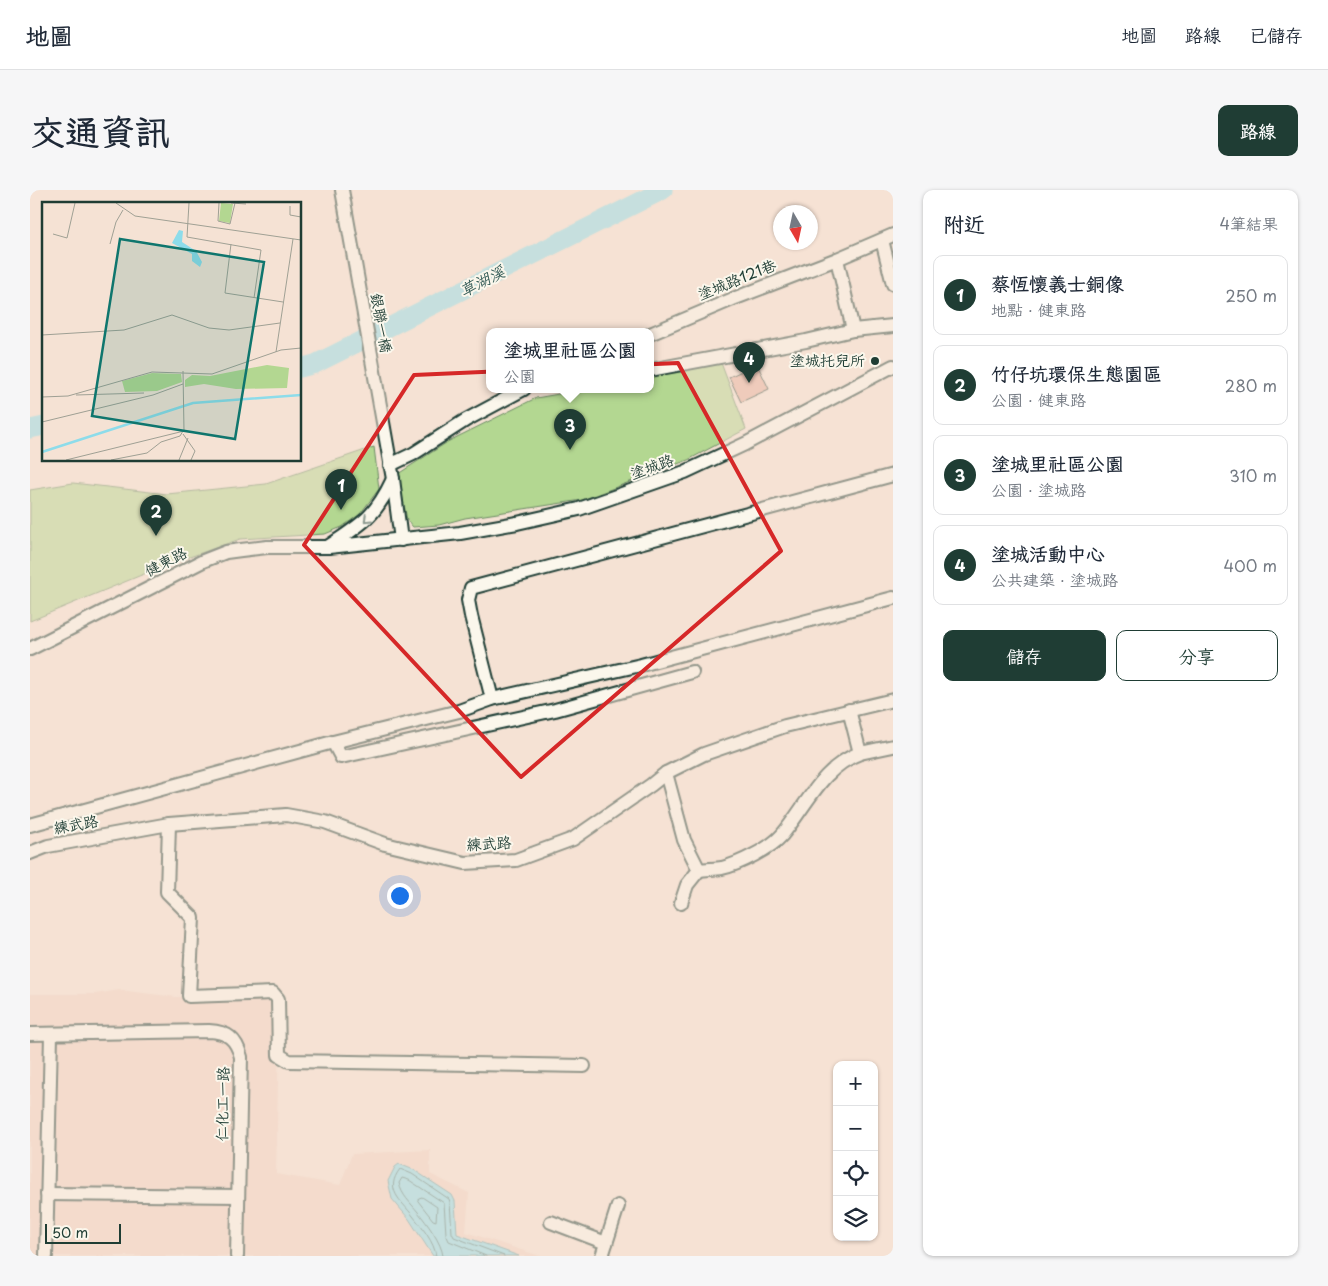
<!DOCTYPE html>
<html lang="zh-TW">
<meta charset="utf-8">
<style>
body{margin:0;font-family:"Playpen Sans","LXGW WenKai TC",sans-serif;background:#f6f6f7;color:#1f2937}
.controls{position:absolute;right:15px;bottom:15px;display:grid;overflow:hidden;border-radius:10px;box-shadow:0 1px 4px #0004}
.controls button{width:45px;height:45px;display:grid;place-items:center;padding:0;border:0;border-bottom:1px solid #e0e1e3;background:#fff;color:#1f2937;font:25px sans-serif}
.compass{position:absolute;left:743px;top:15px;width:45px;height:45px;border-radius:50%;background:#fff;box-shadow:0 1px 4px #0004;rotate:171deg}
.scale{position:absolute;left:15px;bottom:12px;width:76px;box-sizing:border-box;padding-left:5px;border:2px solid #1f3d34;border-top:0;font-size:14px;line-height:18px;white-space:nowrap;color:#1f3d34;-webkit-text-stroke:4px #fbf7ec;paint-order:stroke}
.you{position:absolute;left:369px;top:705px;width:18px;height:18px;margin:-12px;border:4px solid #fff;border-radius:50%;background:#1a73e8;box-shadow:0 0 0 8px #1a73e833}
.badge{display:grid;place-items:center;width:32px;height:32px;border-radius:50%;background:#1f3d34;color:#fff;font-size:16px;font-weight:700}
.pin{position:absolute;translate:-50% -41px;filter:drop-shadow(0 1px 2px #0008)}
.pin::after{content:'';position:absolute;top:26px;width:18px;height:15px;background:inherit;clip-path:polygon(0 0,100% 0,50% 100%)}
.popup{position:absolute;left:456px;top:138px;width:168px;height:65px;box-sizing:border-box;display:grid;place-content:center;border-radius:10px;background:#fff;filter:drop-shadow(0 1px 4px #0005);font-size:16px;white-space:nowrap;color:#747a83}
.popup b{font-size:19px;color:#1f2937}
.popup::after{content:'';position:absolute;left:50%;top:100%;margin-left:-10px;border:10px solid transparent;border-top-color:#fff}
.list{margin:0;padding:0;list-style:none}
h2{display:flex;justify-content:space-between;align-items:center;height:65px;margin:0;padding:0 20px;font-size:21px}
h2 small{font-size:16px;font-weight:400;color:#747a83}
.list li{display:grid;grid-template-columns:32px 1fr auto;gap:15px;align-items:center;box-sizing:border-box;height:80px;margin:0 10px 10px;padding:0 10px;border:1px solid #e0e1e3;border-radius:10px}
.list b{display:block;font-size:19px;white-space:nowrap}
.list p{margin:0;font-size:16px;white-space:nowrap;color:#747a83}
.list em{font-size:16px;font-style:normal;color:#747a83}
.actions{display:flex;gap:10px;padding:15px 20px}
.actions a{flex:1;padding:11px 0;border:1px solid #1f3d34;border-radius:10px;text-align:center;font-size:18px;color:#1f3d34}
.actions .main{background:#1f3d34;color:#fff}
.icon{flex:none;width:28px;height:28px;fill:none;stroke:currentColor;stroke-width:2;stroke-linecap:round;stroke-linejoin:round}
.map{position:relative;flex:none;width:863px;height:1066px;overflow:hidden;border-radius:10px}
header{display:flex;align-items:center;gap:30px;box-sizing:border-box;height:70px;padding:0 25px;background:#fff;border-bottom:1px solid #e0e1e3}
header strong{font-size:24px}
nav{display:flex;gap:28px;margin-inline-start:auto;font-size:18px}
.intro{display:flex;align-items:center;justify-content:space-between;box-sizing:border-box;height:120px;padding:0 30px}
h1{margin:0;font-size:35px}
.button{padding:12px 22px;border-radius:10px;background:#1f3d34;color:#fff;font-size:18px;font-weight:700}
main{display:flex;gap:30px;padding:0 30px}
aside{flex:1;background:#fff;border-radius:10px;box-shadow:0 1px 4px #0004}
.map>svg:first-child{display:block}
.built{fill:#f1d3c4}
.green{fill:#b3d791;stroke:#698a62}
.water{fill:#8ddcea;stroke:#619ca1}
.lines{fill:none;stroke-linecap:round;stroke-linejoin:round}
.shore{stroke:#4b7d7d;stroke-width:1}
.river{stroke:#8ddcea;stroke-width:19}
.building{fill:#e7b09d;stroke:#1f3d34}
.minor-casing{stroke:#1f3d34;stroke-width:16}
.minor{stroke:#fbf7ec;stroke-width:12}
.oneway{stroke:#8d9a90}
.marked{fill:none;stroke:#d62828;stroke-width:4;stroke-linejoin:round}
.poi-dot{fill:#1f3d34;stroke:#fbf7ec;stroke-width:2}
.labels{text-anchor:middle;stroke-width:4;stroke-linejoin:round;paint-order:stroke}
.street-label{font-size:15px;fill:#1f3d34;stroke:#fbf7ec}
.poi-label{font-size:15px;fill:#1f3d34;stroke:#fbf7ec;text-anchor:end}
.water-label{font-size:16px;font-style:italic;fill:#355d58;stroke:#fbf7ec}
.inset-river{fill:none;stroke:#8ddcea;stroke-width:2.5}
.inset-road{fill:none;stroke:#9fa094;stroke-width:1}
.view{fill:#0f766e;fill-opacity:0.15;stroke:#0f766e;stroke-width:2.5}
.inset-edge{fill:none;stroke:#1f3d34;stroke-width:2.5}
</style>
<header>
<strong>地圖</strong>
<nav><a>地圖</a><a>路線</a><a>已儲存</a></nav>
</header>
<div class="intro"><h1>交通資訊</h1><a class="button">路線</a></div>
<main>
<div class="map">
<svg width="863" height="1066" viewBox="0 0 863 1066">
<rect width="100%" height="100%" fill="#f5e2d4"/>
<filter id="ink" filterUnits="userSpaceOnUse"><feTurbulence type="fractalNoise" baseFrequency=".02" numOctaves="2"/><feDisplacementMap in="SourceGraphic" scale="10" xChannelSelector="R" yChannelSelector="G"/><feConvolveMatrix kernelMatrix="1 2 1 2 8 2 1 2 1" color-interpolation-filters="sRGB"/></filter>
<g filter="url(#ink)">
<path class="built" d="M 89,800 L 146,807 L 250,802 L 246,984 L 310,995 L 322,964 L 400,960 L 400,984 L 439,1003 L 436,1042 L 510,1066 L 0,1066 L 0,804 L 65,804 Z"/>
<g class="green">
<path d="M 691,173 L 716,239 L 658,270 L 552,310 L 435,328 L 409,335 L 383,337 L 377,330 L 368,284 L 419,251 L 506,208 L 557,199 L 620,199 L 620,187 Z"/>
<path d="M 344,257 L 349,299 L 330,324 L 312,337 L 295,344 L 210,349 L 126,379 L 0,431 L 0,300 L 43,293 L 137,304 L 236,294 Z"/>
</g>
<path class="water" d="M 369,974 L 384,980 L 422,1005 L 425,1011 L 427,1044 L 489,1066 L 403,1066 L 379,1029 L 362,1009 L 358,991 L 365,977 Z"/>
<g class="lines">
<g class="shore">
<path d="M 389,1008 L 392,1007 L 407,1017 L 406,1031 L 403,1030 L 388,1011 Z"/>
<path d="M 406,1066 C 405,1053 391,1036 383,1026 C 371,1010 354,1000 370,979 L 382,984 L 419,1009 L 420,1012 L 422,1043 L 424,1047 L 474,1066"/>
<path d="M 413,1066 C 412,1053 396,1032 388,1022 C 380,1012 372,1006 369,993 L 372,988 L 379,990 L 414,1013 L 416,1044 L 419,1051 L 456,1066"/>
</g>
<g class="river">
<path d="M 270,178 L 285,174 L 633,0"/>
<path d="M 0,239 L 14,236"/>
</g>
</g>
<path class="building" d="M 727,174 L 739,199 L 711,212 L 699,187 Z"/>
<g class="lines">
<defs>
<g id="minor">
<path d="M 312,0 L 363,289 L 371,350"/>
<path d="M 852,50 L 863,94"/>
<path d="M 807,69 L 823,140"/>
<path d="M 620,144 L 703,109 L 807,69 L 863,45"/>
<path d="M 620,180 L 776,151 L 823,140 L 863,136"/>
<path d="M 360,275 L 383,264 L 436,230 L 494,199"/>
<path d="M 299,356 C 333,333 345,327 363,289"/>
<path d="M 0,459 L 173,371 L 196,362 L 211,360 L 237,357 L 299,357 L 430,343 L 487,333 L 549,319 L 655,282 L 715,254 L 863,176"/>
<path d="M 462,509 L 441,426 L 438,410 L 441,398 L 863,285"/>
<path d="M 303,552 L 311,567 L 525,520 L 662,482"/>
<path d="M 830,563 L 863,556"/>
<path d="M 636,583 L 654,650 L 669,680 C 677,679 685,679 692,678 C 709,674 741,658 752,645 C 777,615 792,577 830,563 L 819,520"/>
<path d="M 139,634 L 137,702 L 163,728 L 159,806 L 243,803 L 248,809 L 249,865 L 259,871 L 554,876"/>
<path d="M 0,635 L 303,552 L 429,521 L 462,509 L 611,475 L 863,408"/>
<path d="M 0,663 L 18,656 L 139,634 L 256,625 L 295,632 L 355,654 L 435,673 L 486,670 L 543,649 L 621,595 L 636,583 L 674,564 L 755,536 L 863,510"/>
<path d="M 651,713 L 657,695 L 669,680"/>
<path d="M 0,844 L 179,841 C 197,842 206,848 211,867 L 207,1066"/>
<path d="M 17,1004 L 208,1006"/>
<path d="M 521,1032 L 576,1053"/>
<path d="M 16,1066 L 21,845"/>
<path d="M 572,1066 L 588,1016"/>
</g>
</defs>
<use href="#minor" class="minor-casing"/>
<use href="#minor" class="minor"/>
</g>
<defs><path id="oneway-chevron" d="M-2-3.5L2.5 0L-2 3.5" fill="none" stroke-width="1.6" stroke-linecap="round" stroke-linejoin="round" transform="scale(1.25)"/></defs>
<use class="oneway" href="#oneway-chevron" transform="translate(337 329) rotate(136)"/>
</g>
<path d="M0 0H863V1066H0ZM 648,173 L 751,361 L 491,587 L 274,355 L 384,185 Z" fill="#f5e2d4" fill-opacity=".55" fill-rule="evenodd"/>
<path class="marked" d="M 648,173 L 751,361 L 491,587 L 274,355 L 384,185 Z"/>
<circle class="poi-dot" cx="845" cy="171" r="5"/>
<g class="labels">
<g class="street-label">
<text transform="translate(707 90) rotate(-22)" y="5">塗城路121巷</text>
<text transform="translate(351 133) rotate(80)" y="5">銀聯一橋</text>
<text transform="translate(622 277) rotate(-20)" y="5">塗城路</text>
<text transform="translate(136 372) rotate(-27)" y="5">健東路</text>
<text transform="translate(46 635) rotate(-10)" y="5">練武路</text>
<text transform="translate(459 654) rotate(-3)" y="5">練武路</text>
<text transform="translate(193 914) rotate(-89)" y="5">仁化工一路</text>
</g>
<g class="poi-label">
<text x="835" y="176">塗城托兒所</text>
</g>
<g class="water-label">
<text transform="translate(452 91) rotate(-27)" y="6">草湖溪</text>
</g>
</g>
<g transform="translate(12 12)">
<rect width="259" height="259" fill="#f5e2d4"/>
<path d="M 179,1 L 191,2 L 188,21 L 177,19 ZM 225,163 L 247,166 L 245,186 L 194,187 L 162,182 L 143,185 L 143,178 L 150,173 L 168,174 ZM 110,171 L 139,172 L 140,180 L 115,189 L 83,190 L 80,179 Z" fill="#b3d791"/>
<path d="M 137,28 L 141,29 L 140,40 L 154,49 L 160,60 L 158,65 L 150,59 L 150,52 L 130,41 Z" fill="#8ddcea"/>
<path class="inset-river" d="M 0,250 L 151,201 L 259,193"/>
<path class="inset-road" d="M 74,1 L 93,14 L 259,38M 147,1 L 145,35 L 219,48 L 212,96M 177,1 L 176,19 L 188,22 L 193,1M 189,1 L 204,2M 248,4 L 248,13 L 259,15M 11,32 L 25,36 L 33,1M 68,42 L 74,20 L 81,8M 189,42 L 183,91 L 241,100M 0,133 L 82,128 L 130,113 L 167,126 L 187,128 L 238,121M 234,150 L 251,37M 141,169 L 142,229M 34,193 L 102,191M 0,195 L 26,194 L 110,170 L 170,172 L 239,148 L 259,146M 0,220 L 111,193 L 141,182M 141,232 L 153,249 L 149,258M 24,258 L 142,229M 69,258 L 105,251 L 119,240 L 138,234 L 141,229M 137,258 L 146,236"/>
<path class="view" d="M 78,37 L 222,60 L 193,237 L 50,214 Z"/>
<rect width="259" height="259" class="inset-edge"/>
</g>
</svg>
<div class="controls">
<button>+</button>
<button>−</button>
<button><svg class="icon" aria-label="locate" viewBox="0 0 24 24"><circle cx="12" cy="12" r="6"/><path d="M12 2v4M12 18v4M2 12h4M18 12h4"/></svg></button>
<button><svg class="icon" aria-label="layers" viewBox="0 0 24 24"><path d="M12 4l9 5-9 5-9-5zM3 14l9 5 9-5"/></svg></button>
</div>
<svg class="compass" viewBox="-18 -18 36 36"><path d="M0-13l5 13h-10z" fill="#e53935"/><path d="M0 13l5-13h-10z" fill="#747a83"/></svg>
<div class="scale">50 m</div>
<div class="you"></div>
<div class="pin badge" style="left:311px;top:320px">1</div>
<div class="pin badge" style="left:126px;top:346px">2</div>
<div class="pin badge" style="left:540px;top:260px">3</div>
<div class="popup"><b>塗城里社區公園</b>公園</div>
<div class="pin badge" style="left:719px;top:193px">4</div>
</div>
<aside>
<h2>附近<small>4筆結果</small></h2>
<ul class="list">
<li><span class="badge">1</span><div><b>蔡恆懷義士銅像</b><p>地點 · 健東路</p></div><em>250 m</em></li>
<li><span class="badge">2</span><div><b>竹仔坑環保生態園區</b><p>公園 · 健東路</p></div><em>280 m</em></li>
<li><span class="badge">3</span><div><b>塗城里社區公園</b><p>公園 · 塗城路</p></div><em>310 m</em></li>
<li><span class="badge">4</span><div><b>塗城活動中心</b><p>公共建築 · 塗城路</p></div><em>400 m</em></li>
</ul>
<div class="actions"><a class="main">儲存</a><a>分享</a></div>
</aside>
</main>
